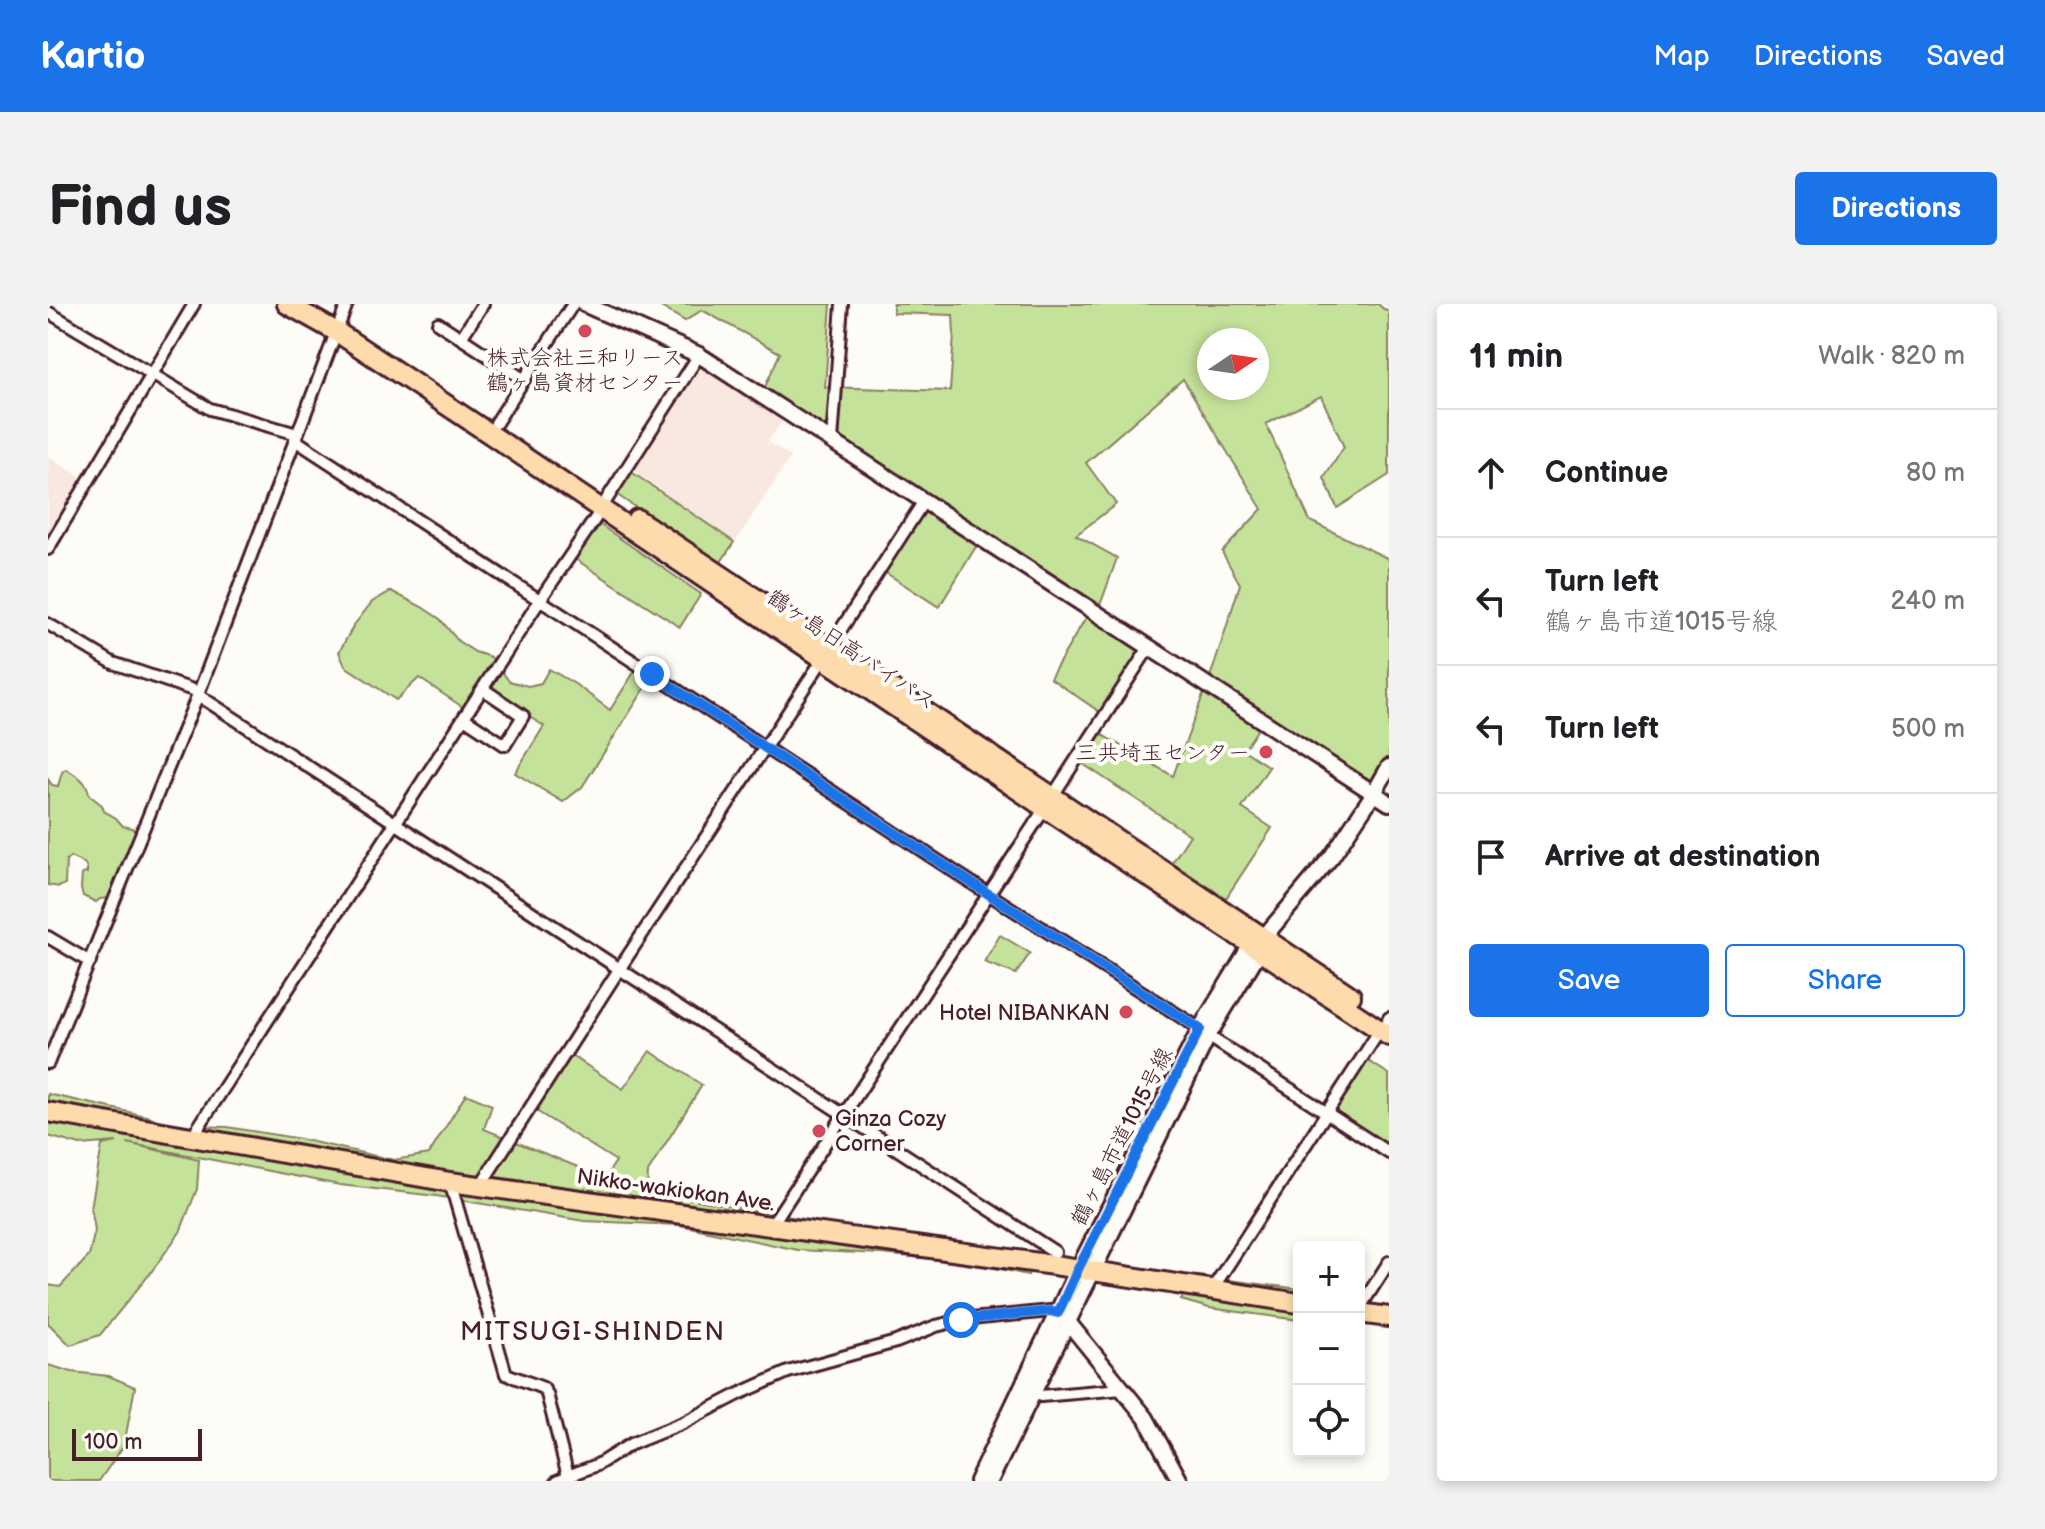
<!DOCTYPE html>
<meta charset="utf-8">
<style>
body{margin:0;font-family:"Balsamiq Sans","Klee One",sans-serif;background:#f2f2f2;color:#202124}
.controls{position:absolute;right:24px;bottom:24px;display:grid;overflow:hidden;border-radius:8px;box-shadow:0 4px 12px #0003}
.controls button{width:72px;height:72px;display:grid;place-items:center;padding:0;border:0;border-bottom:2px solid #e0e0e0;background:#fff;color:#202124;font:40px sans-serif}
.compass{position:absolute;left:1149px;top:24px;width:72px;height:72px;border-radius:50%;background:#fff;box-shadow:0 4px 12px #0003;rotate:77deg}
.scale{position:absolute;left:24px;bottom:20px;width:130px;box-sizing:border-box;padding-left:8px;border:4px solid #4a1f2b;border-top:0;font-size:22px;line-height:28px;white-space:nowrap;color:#4a1f2b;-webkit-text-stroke:6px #fdfcf7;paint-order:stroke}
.stop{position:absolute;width:24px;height:24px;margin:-18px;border:6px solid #1a73e8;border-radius:50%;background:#fff}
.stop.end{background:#1a73e8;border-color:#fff;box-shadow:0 2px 8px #0008}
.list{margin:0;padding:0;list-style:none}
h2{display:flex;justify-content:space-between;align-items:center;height:104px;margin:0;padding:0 32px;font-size:34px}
h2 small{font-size:26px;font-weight:400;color:#757577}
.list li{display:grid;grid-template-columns:52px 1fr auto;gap:24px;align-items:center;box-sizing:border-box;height:128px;padding:0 32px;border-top:2px solid #e0e0e0}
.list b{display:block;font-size:30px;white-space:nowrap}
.list p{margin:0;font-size:26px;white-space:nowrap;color:#757577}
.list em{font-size:26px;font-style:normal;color:#757577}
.actions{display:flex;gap:16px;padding:24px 32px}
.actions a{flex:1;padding:18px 0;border:2px solid #1a73e8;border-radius:8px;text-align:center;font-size:28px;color:#1a73e8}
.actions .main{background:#1a73e8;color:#fff}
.icon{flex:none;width:44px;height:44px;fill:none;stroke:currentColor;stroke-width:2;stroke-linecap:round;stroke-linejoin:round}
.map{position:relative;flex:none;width:1341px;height:1177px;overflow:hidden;border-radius:8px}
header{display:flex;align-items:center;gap:48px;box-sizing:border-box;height:112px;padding:0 40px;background:#1a73e8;color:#fff}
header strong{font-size:38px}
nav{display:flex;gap:44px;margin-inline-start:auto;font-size:28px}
.intro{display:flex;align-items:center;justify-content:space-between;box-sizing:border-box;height:192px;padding:0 48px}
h1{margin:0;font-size:56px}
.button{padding:20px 36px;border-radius:8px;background:#1a73e8;color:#fff;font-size:28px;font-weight:700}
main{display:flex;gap:48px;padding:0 48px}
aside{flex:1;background:#fff;border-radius:8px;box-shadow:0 4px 12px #0003}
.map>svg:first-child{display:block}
.built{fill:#f9e8df}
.green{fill:#c5e29a;stroke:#888062;stroke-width:2;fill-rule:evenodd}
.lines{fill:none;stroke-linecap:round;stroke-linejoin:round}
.street-casing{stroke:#4a1f2b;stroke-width:16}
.secondary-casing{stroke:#4a1f2b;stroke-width:20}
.highway-casing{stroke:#4a1f2b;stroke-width:24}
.street{stroke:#fdfcf7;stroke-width:10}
.secondary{stroke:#fdfcf7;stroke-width:14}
.highway{stroke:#fedbac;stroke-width:18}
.route{stroke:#1a73e8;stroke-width:10}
.poi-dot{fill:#d1495b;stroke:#fdfcf7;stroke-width:3}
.labels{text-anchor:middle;stroke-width:8;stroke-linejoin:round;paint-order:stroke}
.poi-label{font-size:22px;fill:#4a1f2b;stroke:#fdfcf7;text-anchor:end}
.street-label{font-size:22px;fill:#4a1f2b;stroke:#fdfcf7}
.quarter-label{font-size:26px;letter-spacing:2px;fill:#4a1f2b;stroke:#fdfcf7}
</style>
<header>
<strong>Kartio</strong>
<nav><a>Map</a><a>Directions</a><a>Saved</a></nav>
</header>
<div class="intro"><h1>Find us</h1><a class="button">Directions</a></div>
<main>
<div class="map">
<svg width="1341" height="1177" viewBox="0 0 1341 1177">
<rect width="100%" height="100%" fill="#fdfcf7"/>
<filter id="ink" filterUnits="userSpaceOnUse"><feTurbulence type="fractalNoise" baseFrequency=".0125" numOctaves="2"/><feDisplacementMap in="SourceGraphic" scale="16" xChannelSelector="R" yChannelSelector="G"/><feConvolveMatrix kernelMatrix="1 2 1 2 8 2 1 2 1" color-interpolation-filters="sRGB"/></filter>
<g filter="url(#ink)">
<g class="built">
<path d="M 651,56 L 737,112 L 720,138 L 743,153 L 687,238 L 583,165 Z"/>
<path d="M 0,153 L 38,176 L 0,240 Z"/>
</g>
<g class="green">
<path d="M 608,0 L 783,0 L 777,83 L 902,87 L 906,31 L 905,11 L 845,9 L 845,0 L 1330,0 L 1338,7 L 1341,6 L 1341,171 L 1289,204 L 1276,174 L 1296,143 L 1273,92 L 1218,120 L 1262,217 L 1341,255 L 1341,468 L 1321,480 L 1217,414 L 1196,446 L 1221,463 L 1194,504 L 1224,524 L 1178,594 L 1124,559 L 1142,531 L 1032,458 L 1051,429 L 1125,472 L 1167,359 L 1192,280 L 1174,248 L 1214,205 L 1135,75 L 1038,159 L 1068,200 L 1028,231 L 1069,254 L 1054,296 L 1045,311 L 1096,344 L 1052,408 L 1002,374 L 1037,315 L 1044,299 L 937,228 L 891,303 L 835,267 L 883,192 L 716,85 L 732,49 L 654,6 L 637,17 ZM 1161,36 L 1209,36 L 1209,84 L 1161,84 Z"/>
<path d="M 582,167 L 686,238 L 671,261 L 568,190 Z"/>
<path d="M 551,220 L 653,290 L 632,323 L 527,255 Z"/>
<path d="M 343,287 L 374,303 L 392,315 L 410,337 L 427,348 L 443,353 L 461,377 L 480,382 L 493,379 L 501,365 L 527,380 L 562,406 L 590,362 L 602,370 L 599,381 L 534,483 L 515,498 L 467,469 L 496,422 L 432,382 L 416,404 L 371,374 L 348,396 L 297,362 L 291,348 L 306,321 L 324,298 Z"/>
<path d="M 18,465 C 29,472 40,477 41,491 L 54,501 L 56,507 L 68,514 L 75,522 L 84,524 L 89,527 L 90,534 L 65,589 L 62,594 L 52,595 L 48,598 L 35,592 L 33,585 L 34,570 L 39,569 L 39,564 L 36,559 L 22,553 L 18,557 L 17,580 L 11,583 L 0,581 L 0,475 L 4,481 L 10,482 L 14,468 Z"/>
<path d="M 952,631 L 982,649 L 968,670 L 936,658 Z"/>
<path d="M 602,747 L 654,781 L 600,868 L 599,887 L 788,921 L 990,951 L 980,971 L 919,958 L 832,950 L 750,946 L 632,921 L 536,917 L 388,892 L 292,881 L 79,839 L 151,856 L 149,885 L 132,928 L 101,971 L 52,1031 L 22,1041 L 0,1019 L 0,981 L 12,983 L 41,952 L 47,926 L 43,904 L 54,841 L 69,838 L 32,841 L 0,832 L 0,790 L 103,813 L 118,821 L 179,823 L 247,834 L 346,856 L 381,850 L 418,790 L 444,801 L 436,825 L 557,874 L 568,857 L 485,805 L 521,750 L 575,785 Z"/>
<path d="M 1317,755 L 1341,770 L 1341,835 L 1336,842 L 1283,807 Z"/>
<path d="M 1150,972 L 1251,985 L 1251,1016 L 1161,1004 L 1133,996 L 1137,987 Z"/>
<path d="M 0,1061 L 24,1068 L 61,1072 L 87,1083 L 76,1141 L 51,1177 L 0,1177 Z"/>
</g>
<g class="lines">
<defs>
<g id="street">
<path d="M 435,0 L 413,34 L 475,75"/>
<path d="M 0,8 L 162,105 L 249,130"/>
<path d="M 390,19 L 413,34"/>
<path d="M 448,119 L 525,0"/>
<path d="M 247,136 L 939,589 L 1152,725"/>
<path d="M 784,137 L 794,0"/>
<path d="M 559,195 L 651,51"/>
<path d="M 0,245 L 146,0"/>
<path d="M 0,320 L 65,359 L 151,388"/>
<path d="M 781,344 L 876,197"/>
<path d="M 150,391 L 1007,948"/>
<path d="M 416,414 L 457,441 L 475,412 L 435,385"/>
<path d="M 1004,493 L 1102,342"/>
<path d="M 0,633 L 42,658"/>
<path d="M 1340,716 L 1341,714"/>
<path d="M 1160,732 L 1341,849"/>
<path d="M 0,759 L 151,388 L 299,0"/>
<path d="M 144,833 L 492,296 L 553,206"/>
<path d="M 402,878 L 458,1070 L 495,1084 L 499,1090 L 520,1172 L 549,1161 L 583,1140 L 635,1119 L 693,1089 L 740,1068 L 848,1038 L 888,1022 L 913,1016 L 1002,1007 L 1010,1009"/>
<path d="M 432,882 L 572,664 L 775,355"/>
<path d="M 723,922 L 997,504"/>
<path d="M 1165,984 L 1332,726"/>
<path d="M 1311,1005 L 1341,958"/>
<path d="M 985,1088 L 993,1092 L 1074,1085"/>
<path d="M 509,1177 L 520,1172"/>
</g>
<g id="secondary">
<path d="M 536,0 L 651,51 L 1341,499"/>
<path d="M 1020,1018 L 1098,1114 L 1132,1177"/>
<path d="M 929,1177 L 1030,965 L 1152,725 L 1203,641 L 1216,633 L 1284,552 L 1326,489 L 1341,463"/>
<path d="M 942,1177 L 1160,732 L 1212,646 L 1214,637"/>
</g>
<g id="highway">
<path d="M 239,0 L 289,28 L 442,130 L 997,504 L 1341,732"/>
<path d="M 589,215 L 1303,692"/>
<path d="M 0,808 L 402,878 L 1006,961 L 1251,999"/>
<path d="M 1311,1009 L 1341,1013"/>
</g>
</defs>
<use href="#street" class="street-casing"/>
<use href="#secondary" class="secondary-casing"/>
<use href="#highway" class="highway-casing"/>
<use href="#street" class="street"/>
<use href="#secondary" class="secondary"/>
<use href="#highway" class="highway"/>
</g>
</g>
<g class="lines" filter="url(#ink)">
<path class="route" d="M 604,370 L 939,589 L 1152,725 L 1030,965 L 1010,1009 L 1002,1007 L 913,1016"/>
</g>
<g class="poi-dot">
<circle cx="537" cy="27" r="8"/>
<circle cx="1218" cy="448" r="8"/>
<circle cx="1078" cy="708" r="8"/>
<circle cx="771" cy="827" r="8"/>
</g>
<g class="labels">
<g class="poi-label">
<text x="537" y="61" text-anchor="middle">株式会社三和リース<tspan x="537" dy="25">鶴ヶ島資材センター</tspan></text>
<text x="1202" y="456">三共埼玉センター</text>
<text x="1062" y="716">Hotel NIBANKAN</text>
<text x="787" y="822" text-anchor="start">Ginza Cozy<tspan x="787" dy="25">Corner</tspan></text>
</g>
<g class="street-label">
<text transform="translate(804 345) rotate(34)" y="8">鶴ヶ島日高バイパス</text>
<text transform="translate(1073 832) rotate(-63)" y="8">鶴ヶ島市道1015号線</text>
<text transform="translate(628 885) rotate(8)" y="8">Nikko-wakiokan Ave.</text>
</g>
<g class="quarter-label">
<text x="545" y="1036">MITSUGI-SHINDEN</text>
</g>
</g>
</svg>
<div class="controls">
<button>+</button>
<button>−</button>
<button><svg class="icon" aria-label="locate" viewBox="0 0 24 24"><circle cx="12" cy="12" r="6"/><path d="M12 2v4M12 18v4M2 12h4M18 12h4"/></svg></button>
</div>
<svg class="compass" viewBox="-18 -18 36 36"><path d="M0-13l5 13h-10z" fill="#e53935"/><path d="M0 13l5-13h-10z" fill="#757577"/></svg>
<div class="scale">100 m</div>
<div class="stop" style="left:913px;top:1016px"></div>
<div class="stop end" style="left:604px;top:370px"></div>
</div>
<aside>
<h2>11 min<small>Walk · 820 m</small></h2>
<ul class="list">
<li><svg class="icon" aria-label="ahead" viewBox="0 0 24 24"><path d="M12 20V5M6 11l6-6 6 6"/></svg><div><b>Continue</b></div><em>80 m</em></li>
<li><svg class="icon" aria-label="left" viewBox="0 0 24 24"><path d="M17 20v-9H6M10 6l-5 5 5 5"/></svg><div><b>Turn left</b><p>鶴ヶ島市道1015号線</p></div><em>240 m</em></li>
<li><svg class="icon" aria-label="left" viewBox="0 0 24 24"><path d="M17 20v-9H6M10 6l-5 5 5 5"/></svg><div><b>Turn left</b></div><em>500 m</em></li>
<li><svg class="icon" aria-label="arrive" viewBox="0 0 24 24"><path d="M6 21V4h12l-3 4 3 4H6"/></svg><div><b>Arrive at destination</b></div></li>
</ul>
<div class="actions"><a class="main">Save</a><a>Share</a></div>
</aside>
</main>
